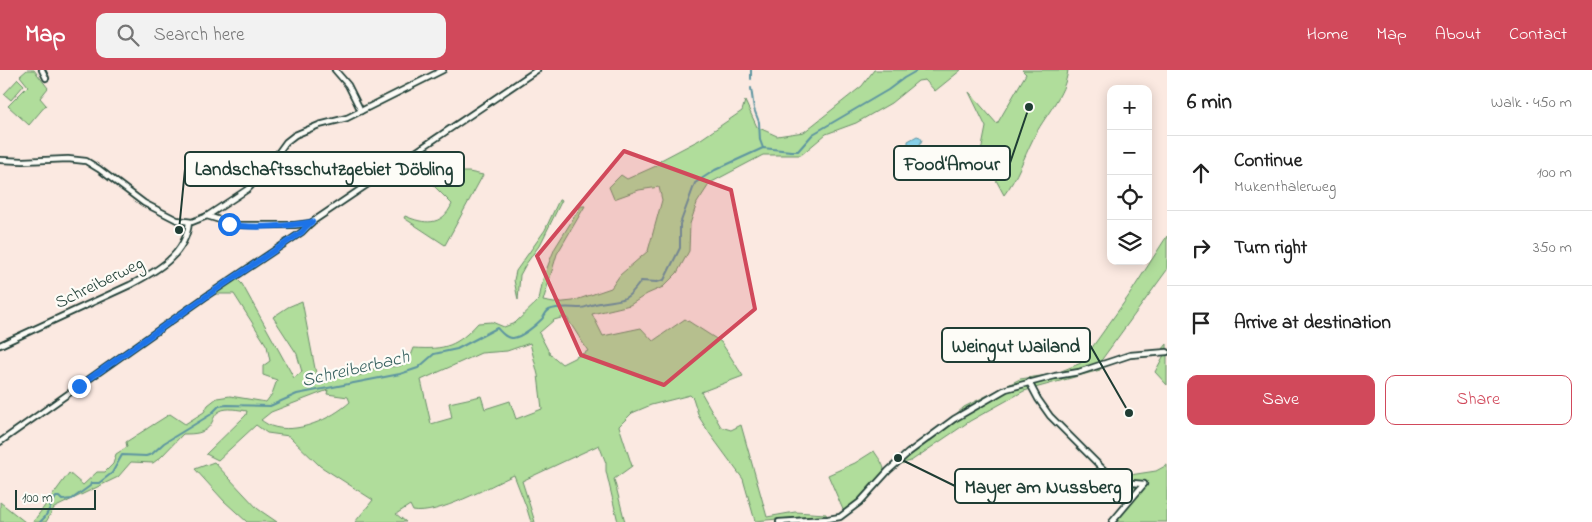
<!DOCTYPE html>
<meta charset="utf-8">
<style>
body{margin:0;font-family:"Indie Flower",sans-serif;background:#f2f2f2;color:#222}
.controls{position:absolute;right:15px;top:15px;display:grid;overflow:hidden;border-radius:10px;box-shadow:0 2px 12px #0003}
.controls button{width:45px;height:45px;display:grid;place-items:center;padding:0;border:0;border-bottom:1px solid #e0e0e0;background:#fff;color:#222;font:25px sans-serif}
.scale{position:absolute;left:15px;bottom:12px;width:81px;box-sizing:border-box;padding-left:5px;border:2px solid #1f3d34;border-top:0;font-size:14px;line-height:18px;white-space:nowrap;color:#1f3d34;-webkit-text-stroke:4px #fdfcf7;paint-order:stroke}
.stop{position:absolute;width:15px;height:15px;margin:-11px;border:4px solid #1a73e8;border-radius:50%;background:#fff}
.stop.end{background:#1a73e8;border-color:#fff;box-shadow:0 1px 5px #0008}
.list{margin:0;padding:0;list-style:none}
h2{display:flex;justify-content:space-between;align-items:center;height:65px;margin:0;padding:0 20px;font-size:21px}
h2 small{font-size:16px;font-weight:400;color:#767676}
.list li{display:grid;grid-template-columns:32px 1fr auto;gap:15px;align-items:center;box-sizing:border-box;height:75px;padding:0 20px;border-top:1px solid #e0e0e0}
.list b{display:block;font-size:19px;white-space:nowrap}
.list p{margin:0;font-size:16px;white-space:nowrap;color:#767676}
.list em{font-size:16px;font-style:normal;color:#767676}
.actions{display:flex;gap:10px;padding:15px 20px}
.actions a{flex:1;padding:11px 0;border:1px solid #d1495b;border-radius:10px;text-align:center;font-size:18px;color:#d1495b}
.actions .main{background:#d1495b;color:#fff}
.icon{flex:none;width:28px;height:28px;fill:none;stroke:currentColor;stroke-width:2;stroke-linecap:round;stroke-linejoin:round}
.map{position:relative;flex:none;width:1167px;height:452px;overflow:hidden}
header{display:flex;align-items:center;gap:30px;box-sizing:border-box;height:70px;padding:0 25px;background:#d1495b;color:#fff}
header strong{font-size:24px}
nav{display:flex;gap:28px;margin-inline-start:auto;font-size:18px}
.search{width:350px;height:45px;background:#f2f2f2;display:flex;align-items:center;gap:12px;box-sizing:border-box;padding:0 18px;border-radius:10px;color:#767676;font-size:19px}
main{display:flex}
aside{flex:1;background:#fff}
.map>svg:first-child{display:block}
.green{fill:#b0dd9b;stroke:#688d68;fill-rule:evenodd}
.water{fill:#87cfe8;stroke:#5d95a0}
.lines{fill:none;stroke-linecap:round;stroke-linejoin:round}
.stream{stroke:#5d95a0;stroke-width:2}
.minor-casing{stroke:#1f3d34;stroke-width:8}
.minor{stroke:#fdfcf7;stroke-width:4.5}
.route{stroke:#1a73e8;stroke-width:6}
.marked{fill:#d1495b;fill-opacity:0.2;stroke:#d1495b;stroke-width:4;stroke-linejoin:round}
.labels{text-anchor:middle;stroke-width:4.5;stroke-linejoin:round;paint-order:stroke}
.street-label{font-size:18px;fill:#1f3d34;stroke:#fdfcf7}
.water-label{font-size:19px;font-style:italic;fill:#396261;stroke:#fdfcf7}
.leader{fill:none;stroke:#1f3d34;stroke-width:2}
.callout-dot{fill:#1f3d34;stroke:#fdfcf7;stroke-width:2}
.callout{fill:#fdfcf7;stroke:#1f3d34;stroke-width:2}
.callout-label{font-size:19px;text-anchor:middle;font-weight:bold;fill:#1f3d34}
</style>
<header>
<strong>Map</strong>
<div class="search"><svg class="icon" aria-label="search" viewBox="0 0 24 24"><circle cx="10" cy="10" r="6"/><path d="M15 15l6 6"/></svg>Search here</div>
<nav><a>Home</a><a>Map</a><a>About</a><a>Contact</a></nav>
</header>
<main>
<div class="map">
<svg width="1167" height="452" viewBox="0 0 1167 452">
<rect width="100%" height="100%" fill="#fbe9e1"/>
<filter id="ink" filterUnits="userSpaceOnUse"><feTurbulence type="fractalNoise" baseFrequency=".02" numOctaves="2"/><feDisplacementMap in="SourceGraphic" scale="10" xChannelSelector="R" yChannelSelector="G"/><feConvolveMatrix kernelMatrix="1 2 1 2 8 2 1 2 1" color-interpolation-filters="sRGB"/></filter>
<g filter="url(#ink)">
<g class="green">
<path d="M 27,0 L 34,0 L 48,18 L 40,28 L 46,35 L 29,55 L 8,36 L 28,16 L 20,6 Z"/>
<path d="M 874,0 L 961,0 L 935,21 L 925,10 L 918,11 L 891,33 L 856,53 L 826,64 L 801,85 L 763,85 L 710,113 L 697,133 L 690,154 L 689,181 L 677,203 L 663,217 L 647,224 L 630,235 L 592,244 L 603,266 L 641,258 L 653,271 L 685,249 L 721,272 L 743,306 L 701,322 L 721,357 L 731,360 L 741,355 L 767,447 L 795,442 L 826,444 L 827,447 L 801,447 L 755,451 L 743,409 L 710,364 L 699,347 L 693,328 L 690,325 L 651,335 L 632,343 L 619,356 L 632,396 L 614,409 L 625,452 L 618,452 L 606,401 L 606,393 L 599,375 L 522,411 L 535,452 L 531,452 L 526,436 L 514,405 C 490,416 437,446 413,441 L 410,435 L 396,444 L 406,452 L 355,452 L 373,430 L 320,396 L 289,366 L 267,363 L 256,355 L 218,390 L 206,384 L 246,345 L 247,341 C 239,340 227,337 220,341 C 214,344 214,349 211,354 C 205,364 194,364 183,364 L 161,387 L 153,393 L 131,392 L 118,407 L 54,438 L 46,452 L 33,452 L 69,403 L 83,415 L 97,402 L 105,402 L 113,394 L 116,384 L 127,377 L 126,372 L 170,344 L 185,354 L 204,342 L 208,335 L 217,328 L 230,326 L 266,332 L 272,324 L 277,310 L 263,305 L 263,296 L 270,291 L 267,276 L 234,224 L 213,224 L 236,208 L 242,214 L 294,308 L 302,302 L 297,284 L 273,247 L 288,237 L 302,231 L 317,309 L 335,304 L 362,305 L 375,298 L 399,296 L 409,291 L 414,278 C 446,280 457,276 478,253 L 492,252 L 504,257 L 515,253 L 539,230 L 543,209 L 550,190 L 555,178 L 581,136 L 585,136 L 557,184 L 543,231 L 554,233 L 573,231 L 611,218 L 620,205 L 648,181 L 662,130 L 659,117 L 639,120 L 614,129 L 609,117 L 621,105 L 627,109 L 656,96 L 661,90 L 701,69 L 742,41 L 745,31 L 757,57 L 777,66 L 804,62 L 862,16 ZM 561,248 L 567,248 L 588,281 L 562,294 L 550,284 L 539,263 L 554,250 ZM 530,273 L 538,305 L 542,339 L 516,349 L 510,331 L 485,339 L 481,326 L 449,333 L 452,348 L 431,354 L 421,310 L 481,283 L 507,281 ZM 328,320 L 327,324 L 348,327 L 350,332 C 331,349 297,365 271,356 C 268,355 264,352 261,350 L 271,342 Z"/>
<path d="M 1022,0 L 1068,0 C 1065,26 1044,46 1033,69 C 1023,89 1018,107 1004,125 L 981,82 L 986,57 L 969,22 L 997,54 L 1026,4 Z"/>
<path d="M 18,9 L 24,15 L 11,30 L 4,24 Z"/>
<path d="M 460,102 L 469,102 L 483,105 L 445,175 L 404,148 L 405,146 C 424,154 442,157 452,134 L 433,115 L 445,106 Z"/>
<path d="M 559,130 L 562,130 L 541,173 L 526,194 L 520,205 L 518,230 L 514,210 L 516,201 L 545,160 Z"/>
<path d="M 1167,166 L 1167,200 L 1100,292 L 1100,300 L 1024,321 L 970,351 L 911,391 L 900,394 L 964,337 L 1020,309 L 1054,304 L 1081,293 L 1128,227 Z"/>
<path d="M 1167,274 L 1167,315 L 1155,302 L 1164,285 L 1162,280 Z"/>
<path d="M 874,381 C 877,386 883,393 884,399 C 885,408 852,437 844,442 L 828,405 L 855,393 Z"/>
<path d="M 214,392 L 258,439 L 277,452 L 247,452 L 224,431 L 195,399 Z"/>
<path d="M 1167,395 L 1167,452 L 1111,452 L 1137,418 L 1123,418 L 1115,414 L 1117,407 L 1156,401 Z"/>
<path d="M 0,432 L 25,452 L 0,452 Z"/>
</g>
<path class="water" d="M 917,66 L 920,67 L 922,70 L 919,76 L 911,79 L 908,75 L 908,71 Z"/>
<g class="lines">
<g class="stream">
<path d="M 751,0 L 751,9"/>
<path d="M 751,18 L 754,39 L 759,52 L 760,70 L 763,78"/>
<path d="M 40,452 L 45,447 L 56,427 L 59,427 L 62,430 L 72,429 L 90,416 L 91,413 L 99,413 L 112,403 L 122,385 L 146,386 L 152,384 L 164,373 L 210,345 L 219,336 L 227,335 L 270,336 L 297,324 L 400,304 L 418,298 L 434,284 L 457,279 L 497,258 C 501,262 506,269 513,268 C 522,267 536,255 542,249 C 545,246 545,242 549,240 C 559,236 571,238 581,238 C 586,238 590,235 595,234 C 622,228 624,235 641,211 L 657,212 L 664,210 L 680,178 L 680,154 L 695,113 L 715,100 L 763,78 L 791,81 L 798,81 L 813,64 L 888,20 L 904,8 L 918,0"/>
</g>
<defs>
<g id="minor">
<path d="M 42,0 L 46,8"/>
<path d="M 335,0 L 348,15 L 361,41"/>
<path d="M 0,90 L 23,91 L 68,89 L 86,91 L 99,99 L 144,133 L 177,150 L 192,152 L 207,146 L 248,119 L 265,101 L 286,72 L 295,65 L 319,55 L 347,48 L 443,0"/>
<path d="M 207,146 L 236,155 L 295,155 L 311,153"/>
<path d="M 0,275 L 130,215 C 157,201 186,185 189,152"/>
<path d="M 1029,312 L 1038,329 L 1050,346 L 1108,404 L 1122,412 L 1144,414"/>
<path d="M 0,372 L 208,225 L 302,162 L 312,152 L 537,0"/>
<path d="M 779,452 L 828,449 L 840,447 L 860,432 L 888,401 L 908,383 L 954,349 L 1006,319 L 1055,306 L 1079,302 L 1130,285 L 1167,282"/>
<path d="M 1112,452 L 1144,414"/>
</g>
</defs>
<use href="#minor" class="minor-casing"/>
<use href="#minor" class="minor"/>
</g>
</g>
<g class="lines" filter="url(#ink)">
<path class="route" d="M 79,316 L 208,225 L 302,162 L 306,157 L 312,152 C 292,156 249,159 229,154"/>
</g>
<path class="marked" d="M 624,81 L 731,120 L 755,239 L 664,315 L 581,285 L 537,186 Z"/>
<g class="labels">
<g class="street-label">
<text transform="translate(99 212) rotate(-26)" y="6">Schreiberweg</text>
</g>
<g class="water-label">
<text transform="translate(355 297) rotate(-13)" y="7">Schreiberbach</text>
</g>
</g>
<path class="leader" d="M1029 37L1010 93M179 160L185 99M1129 343L1090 275M898 388L955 416"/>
<g class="callout-dot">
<circle cx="1029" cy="37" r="5"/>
<circle cx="179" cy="160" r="5"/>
<circle cx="1129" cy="343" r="5"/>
<circle cx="898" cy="388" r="5"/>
</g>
<g class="callout">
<rect x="894" y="76" width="116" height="34" rx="5"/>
<rect x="185" y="82" width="279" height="34" rx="5"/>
<rect x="942" y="258" width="148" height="34" rx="5"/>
<rect x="955" y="399" width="177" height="34" rx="5"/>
</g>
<g class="callout-label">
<text x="952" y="100">Food‘Amour</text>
<text x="324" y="105">Landschaftsschutzgebiet Döbling</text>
<text x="1016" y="282">Weingut Wailand</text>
<text x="1043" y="423">Mayer am Nussberg</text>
</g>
</svg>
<div class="controls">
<button>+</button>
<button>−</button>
<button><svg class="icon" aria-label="locate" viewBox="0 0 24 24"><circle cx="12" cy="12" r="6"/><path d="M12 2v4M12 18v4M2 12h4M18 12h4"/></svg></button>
<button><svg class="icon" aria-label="layers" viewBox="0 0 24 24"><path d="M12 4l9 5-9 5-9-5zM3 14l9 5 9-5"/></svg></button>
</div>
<div class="scale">100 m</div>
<div class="stop" style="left:229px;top:154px"></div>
<div class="stop end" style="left:79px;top:316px"></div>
</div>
<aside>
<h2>6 min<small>Walk · 450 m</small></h2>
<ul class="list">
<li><svg class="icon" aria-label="ahead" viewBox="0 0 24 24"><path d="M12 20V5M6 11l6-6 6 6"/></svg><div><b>Continue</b><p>Mukenthalerweg</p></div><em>100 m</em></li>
<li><svg class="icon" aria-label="right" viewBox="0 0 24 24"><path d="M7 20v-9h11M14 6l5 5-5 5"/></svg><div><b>Turn right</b></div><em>350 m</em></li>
<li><svg class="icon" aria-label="arrive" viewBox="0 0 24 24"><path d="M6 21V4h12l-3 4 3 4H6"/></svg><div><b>Arrive at destination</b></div></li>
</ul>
<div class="actions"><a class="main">Save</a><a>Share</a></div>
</aside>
</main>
